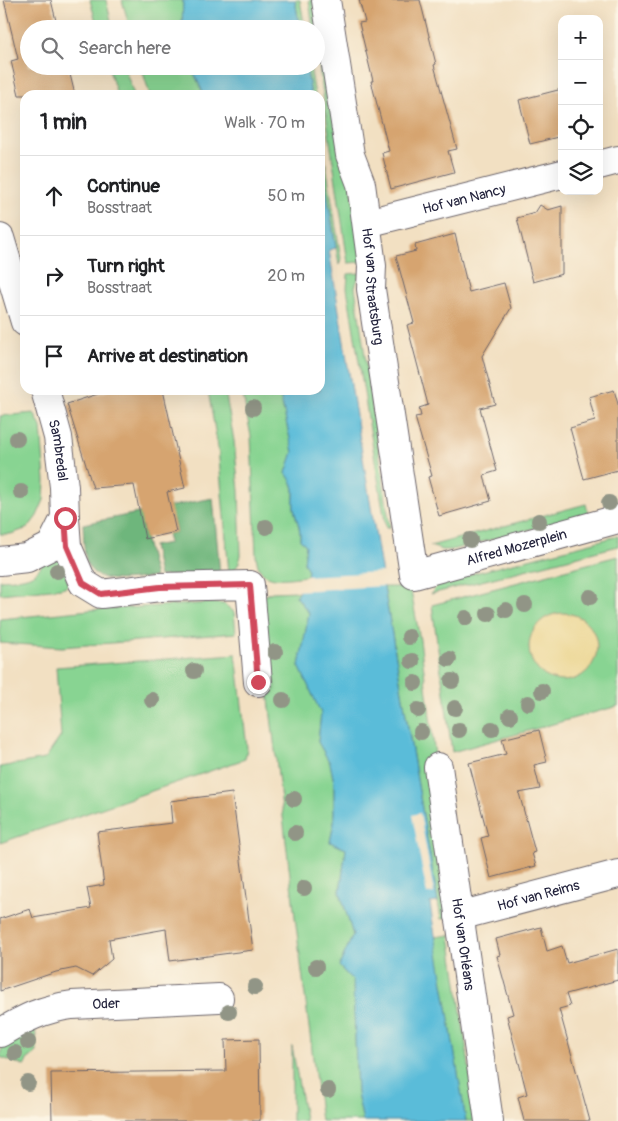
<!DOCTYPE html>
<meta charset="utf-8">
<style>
body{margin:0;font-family:Pangolin,sans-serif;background:#f2f2f2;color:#202124}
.controls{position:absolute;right:15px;top:15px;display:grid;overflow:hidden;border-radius:10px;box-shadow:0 5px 20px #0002}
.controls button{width:45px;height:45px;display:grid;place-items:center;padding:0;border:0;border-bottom:1px solid #e0e0e0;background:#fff;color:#202124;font:25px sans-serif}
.stop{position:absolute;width:15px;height:15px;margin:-11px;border:4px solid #d1495b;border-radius:50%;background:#fff}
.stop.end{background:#d1495b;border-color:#fff;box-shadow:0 1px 5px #0008}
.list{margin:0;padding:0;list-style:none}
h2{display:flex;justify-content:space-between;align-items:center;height:65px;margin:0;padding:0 20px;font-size:21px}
h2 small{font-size:16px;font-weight:400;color:#757577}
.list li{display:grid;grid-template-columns:32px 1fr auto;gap:15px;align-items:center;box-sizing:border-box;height:80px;padding:0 20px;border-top:1px solid #e0e0e0}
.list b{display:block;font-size:19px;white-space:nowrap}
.list p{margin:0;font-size:16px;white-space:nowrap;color:#757577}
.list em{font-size:16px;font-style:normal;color:#757577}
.icon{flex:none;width:28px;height:28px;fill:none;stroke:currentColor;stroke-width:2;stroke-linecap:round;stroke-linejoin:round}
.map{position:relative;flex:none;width:618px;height:1121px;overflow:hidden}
.search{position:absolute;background:#fff;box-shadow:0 5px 20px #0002;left:20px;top:20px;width:305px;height:55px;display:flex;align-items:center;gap:12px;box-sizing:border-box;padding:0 18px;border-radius:28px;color:#757577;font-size:19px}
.panel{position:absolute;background:#fff;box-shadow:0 5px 20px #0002;left:20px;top:90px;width:305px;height:305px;border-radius:15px}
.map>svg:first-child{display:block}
.green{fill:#88d492;stroke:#557b66}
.forest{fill:#6eb67c;stroke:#486c5c}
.sand{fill:#eeda9e;stroke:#887e6c}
.water{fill:#5abcd9;stroke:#3e6f8a}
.pier{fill:#f2e0c2}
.building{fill:#d6a470}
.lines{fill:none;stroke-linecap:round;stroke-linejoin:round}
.street-casing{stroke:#6b646a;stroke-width:30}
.street{stroke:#fff;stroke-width:28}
.tree{fill:#919586}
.route{stroke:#d1495b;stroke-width:6}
.labels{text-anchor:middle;stroke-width:4.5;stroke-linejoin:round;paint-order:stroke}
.street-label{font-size:14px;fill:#22223b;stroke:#fcf5e5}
</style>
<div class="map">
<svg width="618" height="1121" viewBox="0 0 618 1121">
<rect width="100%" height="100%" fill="#fcf5e5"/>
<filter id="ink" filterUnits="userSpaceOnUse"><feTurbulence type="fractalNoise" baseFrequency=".02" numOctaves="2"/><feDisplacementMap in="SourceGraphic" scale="10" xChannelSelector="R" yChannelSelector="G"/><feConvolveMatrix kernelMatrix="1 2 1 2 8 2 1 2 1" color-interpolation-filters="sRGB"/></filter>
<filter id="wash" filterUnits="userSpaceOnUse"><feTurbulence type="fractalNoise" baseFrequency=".0096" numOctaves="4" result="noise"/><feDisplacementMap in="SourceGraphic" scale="20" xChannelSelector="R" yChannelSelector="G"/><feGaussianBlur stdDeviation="1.12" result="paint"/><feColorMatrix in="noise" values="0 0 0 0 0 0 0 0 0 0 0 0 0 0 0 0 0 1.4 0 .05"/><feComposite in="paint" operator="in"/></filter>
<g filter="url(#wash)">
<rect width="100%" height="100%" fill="#f2e0c2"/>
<g class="green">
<path d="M 90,0 L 106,0 L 113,29 L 98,29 Z"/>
<path d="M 122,0 L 183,0 L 182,29 L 130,29 Z"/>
<path d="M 295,0 L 300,0 L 305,29 L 300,29 Z"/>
<path d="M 309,0 L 313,0 L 351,182 L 362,262 L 348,263 L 316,47 L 316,29 L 313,29 Z"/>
<path d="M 108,66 L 124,66 L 134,95 L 117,95 Z"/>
<path d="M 141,66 L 191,66 L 204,95 L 150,95 Z"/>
<path d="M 306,66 L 310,66 L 315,95 L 311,95 Z"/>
<path d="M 320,127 L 341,259 L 339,265 L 320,149 Z"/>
<path d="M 360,273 L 355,287 L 390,528 L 386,528 L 347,288 L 348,274 Z"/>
<path d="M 208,390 L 225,390 L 234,441 L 239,491 L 241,555 C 239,564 237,569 229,573 L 218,448 Z"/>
<path d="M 242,390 L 279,390 L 293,452 L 286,473 C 298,490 292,490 294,508 C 296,520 301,527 300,540 L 306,545 L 304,563 L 308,570 L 307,576 C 293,577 267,584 259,568 C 257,564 257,560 256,556 L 251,436 Z"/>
<path d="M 34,413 L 41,427 L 45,481 L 44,500 L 37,516 L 28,528 L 11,534 L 0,534 L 0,416 Z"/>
<path d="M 586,504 L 589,514 L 451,550 L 442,550 L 430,546 Z"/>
<path d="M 618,536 L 618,546 L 431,594 L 437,585 L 444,581 Z"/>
<path d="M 618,556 L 618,706 L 452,752 L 432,605 Z"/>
<path d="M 52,559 L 61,560 L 68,582 L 67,586 L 61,588 L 0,594 L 0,580 C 11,579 28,580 36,572 C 44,564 39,564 52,559 Z"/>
<path d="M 384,587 L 403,587 L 411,591 L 420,640 L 435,755 L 426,758 L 448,918 L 441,919 Z"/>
<path d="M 298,591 L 296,596 L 309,613 L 299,666 L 321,713 L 318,742 L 330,763 L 334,782 L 334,823 L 330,842 L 346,849 L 340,892 L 353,935 L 339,966 L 353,981 L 357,1093 L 363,1121 L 321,1121 L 295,917 L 259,616 L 264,596 L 272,592 Z"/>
<path d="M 212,603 L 224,604 L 234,612 L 236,633 L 62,647 L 0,643 L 0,619 L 90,610 Z"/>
<path d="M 236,654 L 247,748 L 245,759 L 0,843 L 0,767 L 45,759 L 61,736 L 56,667 Z"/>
<path d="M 450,935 L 477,1121 L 466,1121 L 435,937 Z"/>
<path d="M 35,1024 L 37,1052 L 27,1060 L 25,1066 L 0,1057 C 0,1040 22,1032 35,1024 Z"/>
<path d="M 292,1046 L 305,1119 L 305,1121 L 292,1121 Z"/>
</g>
<path class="forest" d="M 213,498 L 220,574 L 159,576 L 153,546 L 169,543 L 167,534 L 176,532 L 173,519 L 142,525 L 155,577 C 135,578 96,588 87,563 C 83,552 84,536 83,524 Z"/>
<circle class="sand" cx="563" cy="647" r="34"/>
<g class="water">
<path d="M 183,0 L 295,0 L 300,29 L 182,29 Z"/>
<path d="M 191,66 L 306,66 L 311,95 L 204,95 Z"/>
<path d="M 320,150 L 336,248 L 329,250 L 386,599 L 438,902 L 430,903 L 432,917 L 466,1121 L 363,1121 L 357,1093 L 353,981 L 339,966 L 353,935 L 340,892 L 346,849 L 330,842 L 334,823 L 334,782 L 330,763 L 318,742 L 321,713 L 299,666 L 309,613 L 296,596 L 307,576 L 308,570 L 304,563 L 306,545 L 300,540 C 301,526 296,520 294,508 C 293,490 298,490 286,473 L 293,452 L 279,390 L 320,390 Z"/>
</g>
<g class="pier">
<path d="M 384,572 L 386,586 L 295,591 L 304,576 Z"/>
<path d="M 420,813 L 434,893 L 427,894 L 412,815 Z"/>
</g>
<g id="blocks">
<g class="building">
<path d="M 4,0 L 51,0 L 58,29 L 29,29 L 29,66 L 68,66 L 75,95 L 19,95 L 11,61 L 18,59 Z"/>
<path d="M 359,0 L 420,0 L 436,64 L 434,65 L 457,149 L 448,151 L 454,172 L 391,189 L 382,153 L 389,151 L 371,81 L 373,81 L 359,23 L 365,22 Z"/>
<path d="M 562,89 L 562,136 L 530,144 L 519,100 Z"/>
<path d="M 540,205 L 548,210 L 562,206 L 562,274 L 533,282 L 517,218 L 535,213 Z"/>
<path d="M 455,234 L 469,292 L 504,283 L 511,308 L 482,356 L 495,404 L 480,408 L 497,471 L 484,475 L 491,501 L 439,516 L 428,477 L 432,476 L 415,417 L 421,416 L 419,408 L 428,405 L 407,325 L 414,323 L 396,256 L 416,251 L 415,245 Z"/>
<path d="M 110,390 L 163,390 L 185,488 L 167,492 L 176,532 L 145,539 L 134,485 L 93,488 L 67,404 Z"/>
<path d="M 614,390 L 618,404 L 618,470 L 584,479 L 570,428 L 595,421 L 589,397 Z"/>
<path d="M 539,730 L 547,762 L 534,765 L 540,789 L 519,793 L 535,852 L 532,853 L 536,866 L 491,878 L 481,838 L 488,836 L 469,763 L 506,754 L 502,739 Z"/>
<path d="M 232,793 L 253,950 L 170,961 L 166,929 L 109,939 L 112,959 L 92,976 L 76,968 L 56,972 L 0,991 L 0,919 L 30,909 L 33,918 L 91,908 L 87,888 L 104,885 L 97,832 L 172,823 L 170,801 Z"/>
<path d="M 541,927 L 547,951 L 562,946 L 567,963 L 618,949 L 618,980 L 566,994 L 570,1006 L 559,1009 L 590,1121 L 524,1121 L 518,1097 L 527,1094 L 507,1016 L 513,1014 L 497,956 L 500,955 L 496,939 Z"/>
<path d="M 259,1039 L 260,1121 L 52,1121 L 51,1073 L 226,1071 L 225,1040 Z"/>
</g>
</g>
</g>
<g filter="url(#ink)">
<use href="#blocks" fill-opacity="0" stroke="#6b646a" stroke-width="1"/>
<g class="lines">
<defs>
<g id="street">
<path id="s1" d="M 326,0 L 350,155 L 361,184 L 372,266 L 371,289 L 414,575 L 618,519"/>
<path d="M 599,165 L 618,160"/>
<path id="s2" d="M 367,223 L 562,174"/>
<path d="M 0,238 L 25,322"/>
<path id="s3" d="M 45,390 L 58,437 L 64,487 L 65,518 L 67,546 L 83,583 L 101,594 L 160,587 L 250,585 L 258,682"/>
<path d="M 0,561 L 27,558 L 51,546 L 65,518"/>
<path id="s4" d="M 438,767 L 489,1121"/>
<path id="s5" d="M 459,916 L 618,874"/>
<path id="s6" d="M 0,1033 C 25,1018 43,1009 72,1005 L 219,998"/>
</g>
</defs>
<use href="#street" class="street-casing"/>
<use href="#street" class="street"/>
</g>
<g class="tree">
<circle cx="253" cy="408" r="8"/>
<circle cx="17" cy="439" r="8"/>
<circle cx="21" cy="492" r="8"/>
<circle cx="609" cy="503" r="8"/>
<circle cx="539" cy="521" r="8"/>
<circle cx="266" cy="527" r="8"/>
<circle cx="470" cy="540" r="8"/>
<circle cx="57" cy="571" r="8"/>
<circle cx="590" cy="597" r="8"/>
<circle cx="525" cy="605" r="8"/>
<circle cx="506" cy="610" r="8"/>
<circle cx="488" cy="614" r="8"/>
<circle cx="466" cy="618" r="8"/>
<circle cx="409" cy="637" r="8"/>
<circle cx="275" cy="652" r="8"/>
<circle cx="449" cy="659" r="8"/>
<circle cx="412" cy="661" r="8"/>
<circle cx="194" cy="671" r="8"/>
<circle cx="452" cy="681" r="8"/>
<circle cx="415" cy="683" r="8"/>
<circle cx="542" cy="691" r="8"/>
<circle cx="152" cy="700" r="8"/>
<circle cx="283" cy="700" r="8"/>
<circle cx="528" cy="703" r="8"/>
<circle cx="455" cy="708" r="8"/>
<circle cx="418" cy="710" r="8"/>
<circle cx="510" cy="716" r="8"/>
<circle cx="492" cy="729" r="8"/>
<circle cx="459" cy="730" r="8"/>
<circle cx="421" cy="732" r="8"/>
<circle cx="294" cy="799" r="8"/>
<circle cx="295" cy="833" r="8"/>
<circle cx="304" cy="888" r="8"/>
<circle cx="316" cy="967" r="8"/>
<circle cx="255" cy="987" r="8"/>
<circle cx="229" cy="1012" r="8"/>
<circle cx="28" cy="1042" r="8"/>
<circle cx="15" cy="1053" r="8"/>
<circle cx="28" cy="1083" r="8"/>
<circle cx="328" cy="1090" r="8"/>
</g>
</g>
<g class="lines" filter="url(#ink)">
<path class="route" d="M 65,518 L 67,546 L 83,583 L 101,594 L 160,587 L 250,585 L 258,682"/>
</g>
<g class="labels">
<g class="street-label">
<text dy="5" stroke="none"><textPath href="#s2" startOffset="100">Hof van Nancy</textPath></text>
<text dy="5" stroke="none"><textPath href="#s1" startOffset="291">Hof van Straatsburg</textPath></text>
<text dy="5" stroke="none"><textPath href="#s3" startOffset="62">Sambredal</textPath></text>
<text dy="5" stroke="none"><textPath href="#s1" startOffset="689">Alfred Mozerplein</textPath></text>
<text dy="5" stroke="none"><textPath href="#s5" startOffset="82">Hof van Reims</textPath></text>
<text dy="5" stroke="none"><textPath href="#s4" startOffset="179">Hof van Orléans</textPath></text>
<text dy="5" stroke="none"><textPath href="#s6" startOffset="112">Oder</textPath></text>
</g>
</g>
</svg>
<div class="controls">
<button>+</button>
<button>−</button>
<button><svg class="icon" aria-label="locate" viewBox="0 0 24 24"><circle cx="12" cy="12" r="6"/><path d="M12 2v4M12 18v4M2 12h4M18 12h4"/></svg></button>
<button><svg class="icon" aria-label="layers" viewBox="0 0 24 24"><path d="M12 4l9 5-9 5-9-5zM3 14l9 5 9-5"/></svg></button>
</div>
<div class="stop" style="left:65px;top:518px"></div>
<div class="stop end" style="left:258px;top:682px"></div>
<div class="search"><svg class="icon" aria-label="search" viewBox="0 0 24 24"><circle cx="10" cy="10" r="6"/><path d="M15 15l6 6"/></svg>Search here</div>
<section class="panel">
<h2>1 min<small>Walk · 70 m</small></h2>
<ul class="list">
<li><svg class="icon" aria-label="ahead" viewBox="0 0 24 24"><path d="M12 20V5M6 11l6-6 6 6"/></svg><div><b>Continue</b><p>Bosstraat</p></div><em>50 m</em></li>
<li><svg class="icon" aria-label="right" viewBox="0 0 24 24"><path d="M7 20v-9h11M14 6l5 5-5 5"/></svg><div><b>Turn right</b><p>Bosstraat</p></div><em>20 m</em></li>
<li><svg class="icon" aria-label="arrive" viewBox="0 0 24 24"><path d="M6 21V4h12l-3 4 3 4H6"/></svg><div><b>Arrive at destination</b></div></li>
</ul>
</section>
</div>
